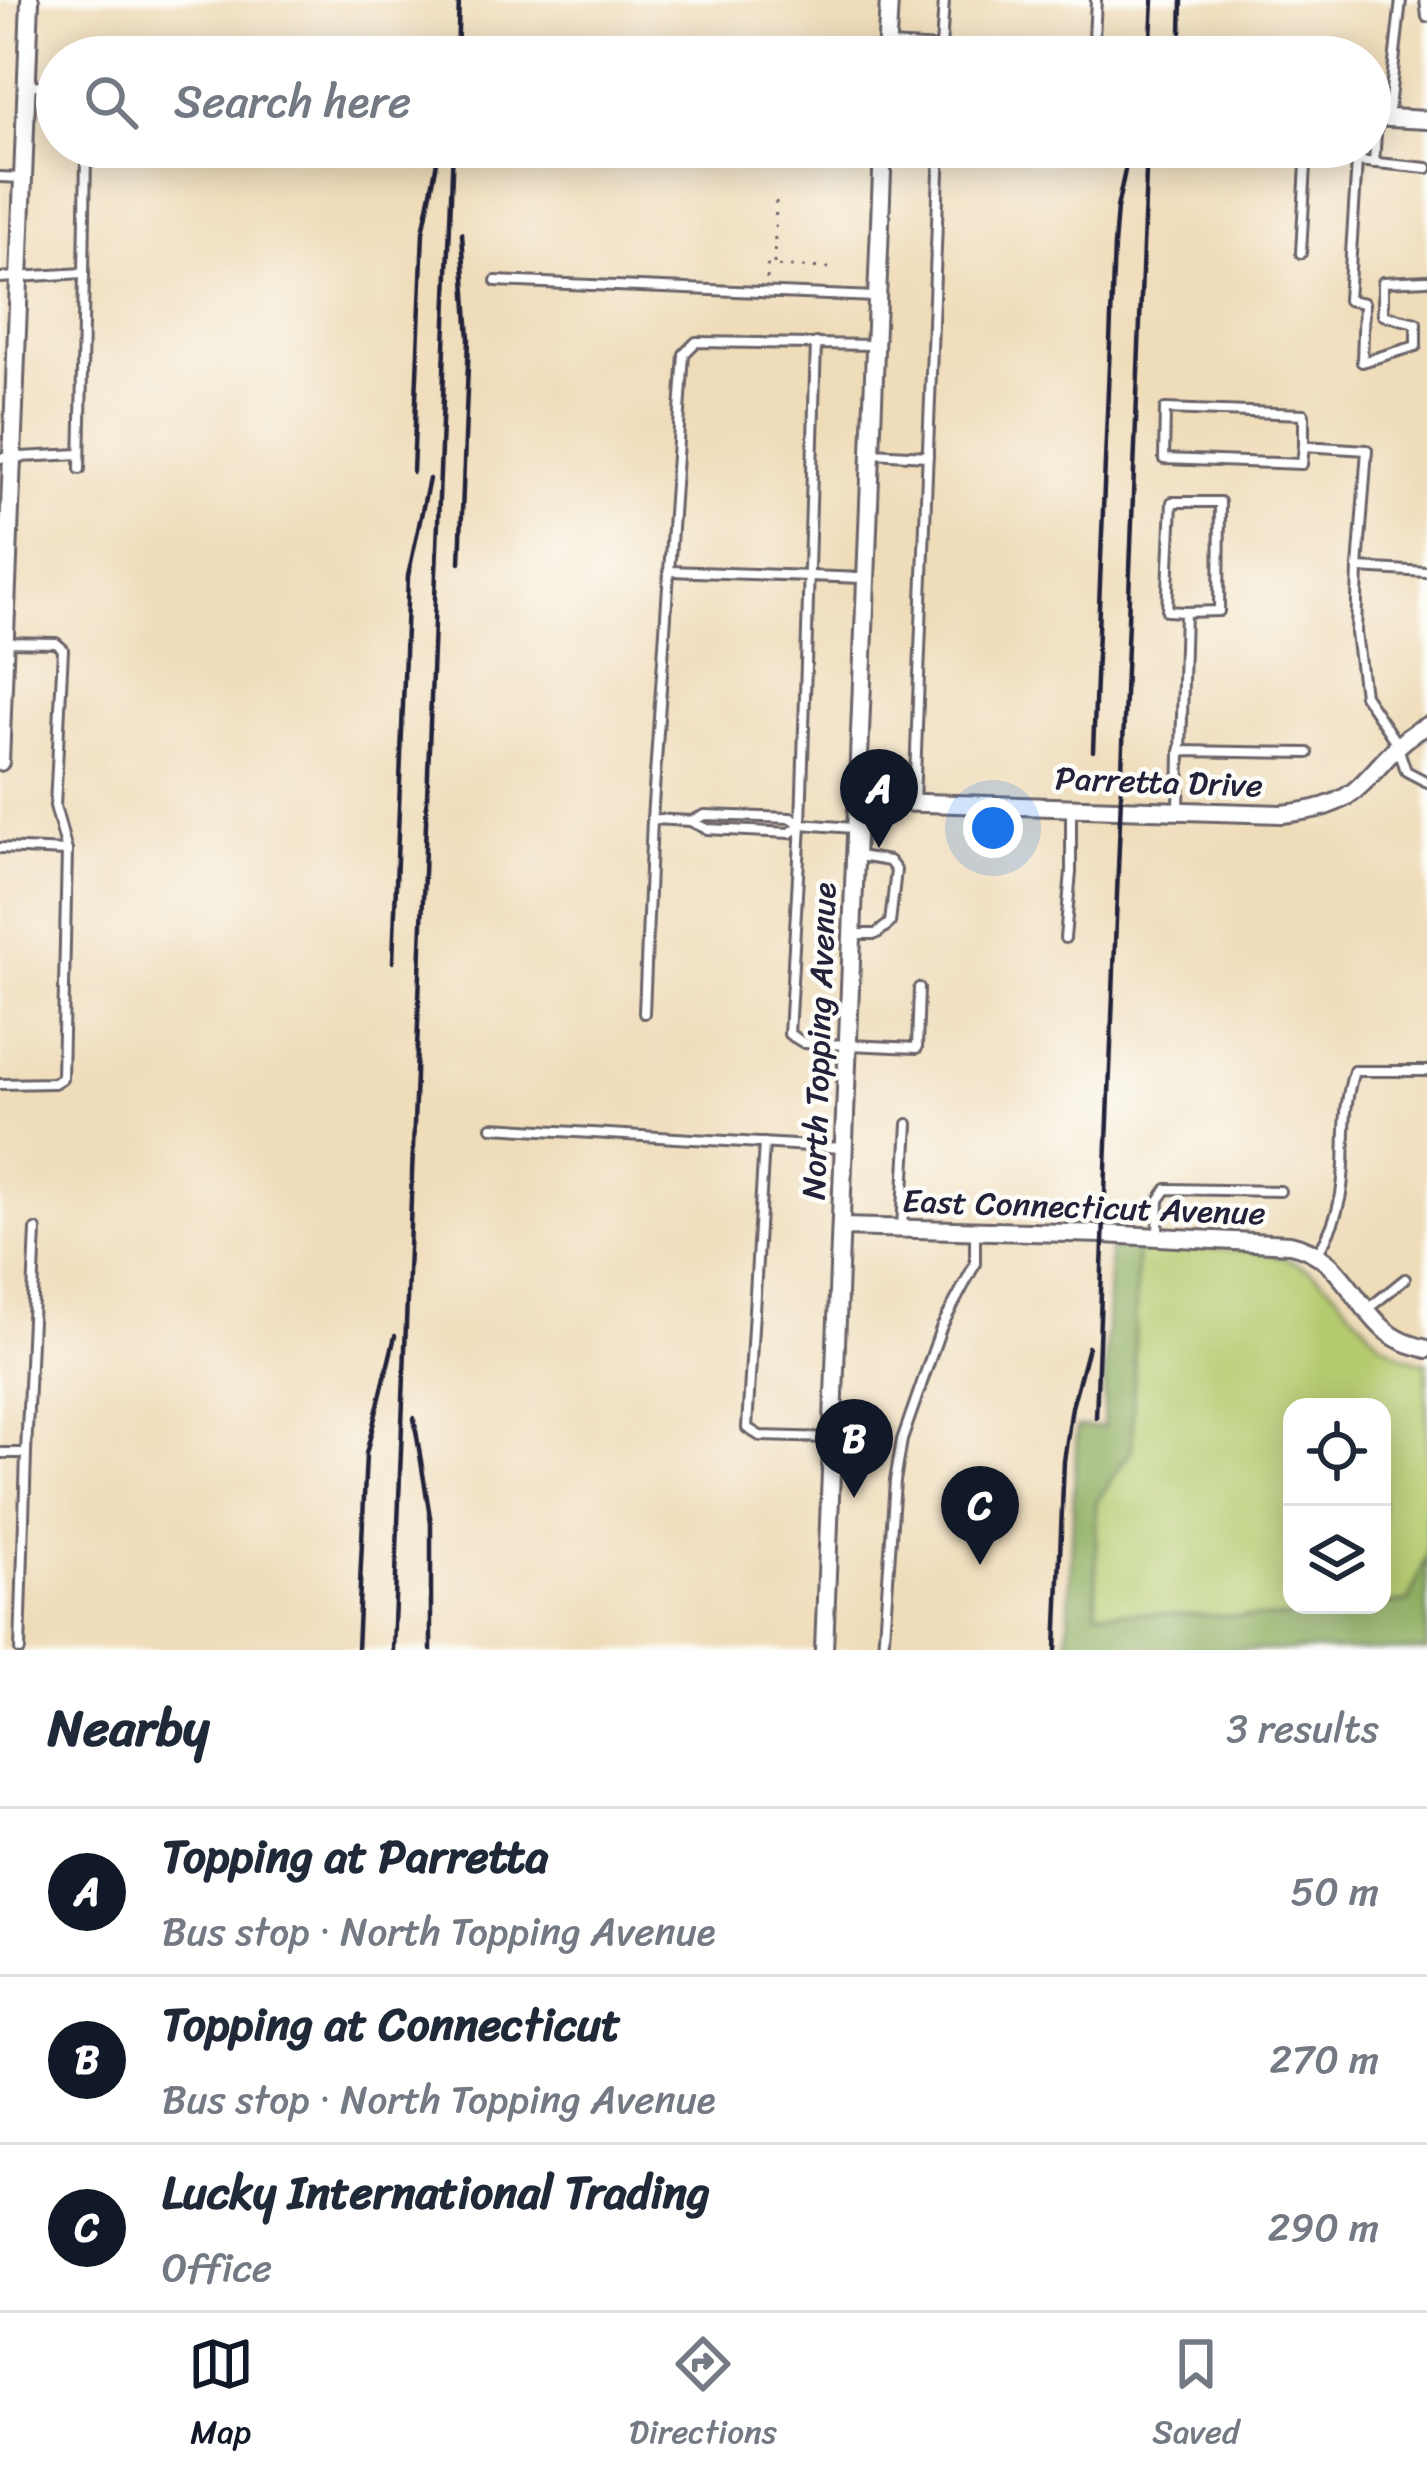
<!DOCTYPE html>
<meta charset="utf-8">
<style>
body{margin:0;font-family:Sriracha,sans-serif;background:#f6f6f7;color:#1f2937}
.controls{position:absolute;right:36px;bottom:36px;display:grid;overflow:hidden;border-radius:24px;box-shadow:0 6px 30px #0003}
.controls button{width:108px;height:108px;display:grid;place-items:center;padding:0;border:0;border-bottom:3px solid #e0e1e3;background:#fff;color:#1f2937;font:60px sans-serif}
.you{position:absolute;left:993px;top:828px;width:42px;height:42px;margin:-30px;border:9px solid #fff;border-radius:50%;background:#1a73e8;box-shadow:0 0 0 18px #1a73e833}
.badge{display:grid;place-items:center;width:78px;height:78px;border-radius:50%;background:#111827;color:#fff;font-size:39px;font-weight:700}
.pin{position:absolute;translate:-50% -99px;filter:drop-shadow(0 3px 6px #0008)}
.pin::after{content:'';position:absolute;top:63px;width:42px;height:36px;background:inherit;clip-path:polygon(0 0,100% 0,50% 100%)}
.list{margin:0;padding:0;list-style:none}
h2{display:flex;justify-content:space-between;align-items:center;height:156px;margin:0;padding:0 48px;font-size:51px}
h2 small{font-size:39px;font-weight:400;color:#747a83}
.list li{display:grid;grid-template-columns:78px 1fr auto;gap:36px;align-items:center;box-sizing:border-box;height:168px;padding:0 48px;border-top:3px solid #e0e1e3}
.list b{display:block;font-size:45px;white-space:nowrap}
.list p{margin:0;font-size:39px;white-space:nowrap;color:#747a83}
.list em{font-size:39px;font-style:normal;color:#747a83}
.icon{flex:none;width:66px;height:66px;fill:none;stroke:currentColor;stroke-width:2;stroke-linecap:round;stroke-linejoin:round}
.map{position:relative;flex:none;width:1427px;height:1650px;overflow:hidden}
.search{position:absolute;background:#fff;box-shadow:0 6px 30px #0003;left:36px;right:36px;top:36px;height:132px;display:flex;align-items:center;gap:30px;box-sizing:border-box;padding:0 42px;border-radius:66px;color:#747a83;font-size:45px}
.sheet{height:660px;background:#fff}
nav{display:flex;justify-content:space-around;align-items:center;box-sizing:border-box;height:168px;border-top:3px solid #e0e1e3;background:#fff;font-size:33px;color:#747a83}
nav a{display:grid;justify-items:center;gap:6px}
nav .on{color:#111827}
.map>svg:first-child{display:block}
.green{fill:#b5cb6f;stroke:#6c7655;stroke-width:3;fill-rule:evenodd}
.forest{fill:#90af62;stroke:#59684e;stroke-width:3}
.lines{fill:none;stroke-linecap:round;stroke-linejoin:round}
.service-casing{stroke:#6a6367;stroke-width:14}
.minor-casing{stroke:#6a6367;stroke-width:22}
.path{stroke:#6a6367;stroke-width:3;stroke-dasharray:3 9;stroke-linecap:butt}
.service{stroke:#fff;stroke-width:8}
.minor{stroke:#fff;stroke-width:16}
.rail{stroke:#22223b;stroke-width:4.5}
.labels{text-anchor:middle;stroke-width:9;stroke-linejoin:round;paint-order:stroke}
.street-label{font-size:33px;fill:#22223b;stroke:#fdfcf7}
</style>
<div class="map">
<svg width="1427" height="1650" viewBox="0 0 1427 1650">
<rect width="100%" height="100%" fill="#fdfcf7"/>
<filter id="ink" filterUnits="userSpaceOnUse"><feTurbulence type="fractalNoise" baseFrequency=".00833" numOctaves="2"/><feDisplacementMap in="SourceGraphic" scale="24" xChannelSelector="R" yChannelSelector="G"/><feConvolveMatrix kernelMatrix="1 2 1 2 8 2 1 2 1" color-interpolation-filters="sRGB"/></filter>
<filter id="wash" filterUnits="userSpaceOnUse"><feTurbulence type="fractalNoise" baseFrequency=".004" numOctaves="4" result="noise"/><feDisplacementMap in="SourceGraphic" scale="48" xChannelSelector="R" yChannelSelector="G"/><feGaussianBlur stdDeviation="2.7" result="paint"/><feColorMatrix in="noise" values="0 0 0 0 0 0 0 0 0 0 0 0 0 0 0 0 0 1.4 0 .05"/><feComposite in="paint" operator="in"/></filter>
<g filter="url(#wash)">
<rect width="100%" height="100%" fill="#efdcb9"/>
<path class="green" d="M 1137,1249 C 1189,1250 1256,1241 1304,1267 C 1353,1293 1365,1352 1427,1363 L 1427,1555 L 1409,1602 L 1279,1618 L 1096,1612 L 1096,1503 L 1132,1448 ZM 1292,1407 L 1382,1407 L 1382,1605 L 1292,1605 Z"/>
<path class="forest" d="M 1110,1249 L 1137,1249 L 1132,1449 L 1096,1503 L 1096,1611 L 1279,1618 L 1409,1602 L 1427,1555 L 1427,1650 L 1067,1650 L 1077,1427 L 1103,1427 Z"/>
</g>
<g filter="url(#ink)">
<g class="lines">
<defs>
<g id="service">
<path d="M 1425,0 L 1427,17"/>
<path d="M 889,45 L 941,48 L 944,0"/>
<path d="M 1093,57 L 1096,0"/>
<path d="M 28,85 L 57,86"/>
<path d="M 1388,117 L 1401,0"/>
<path d="M 1374,163 L 1377,119"/>
<path d="M 1427,168 L 1357,161 L 1348,300 L 1364,303 L 1362,362 L 1416,346 L 1416,323 L 1383,315 L 1383,282 L 1427,280"/>
<path d="M 0,177 L 22,178"/>
<path d="M 1301,253 L 1307,147"/>
<path d="M 0,278 L 84,273 L 86,156"/>
<path d="M 496,281 L 876,297"/>
<path d="M 816,343 L 801,824 L 789,1034 L 804,1043 L 917,1048 L 919,988"/>
<path d="M 1304,446 L 1304,414 L 1165,409 L 1164,459 L 1302,464 L 1304,446 L 1367,450 L 1358,568"/>
<path d="M 872,453 L 928,456"/>
<path d="M 0,458 L 80,454"/>
<path d="M 80,469 L 84,273"/>
<path d="M 669,571 L 864,578"/>
<path d="M 1427,572 L 1358,568 L 1356,633 L 1364,695 L 1397,744 L 1406,771 L 1427,782"/>
<path d="M 1181,751 L 1185,612 L 1219,611 L 1220,502 L 1172,502 L 1167,611 L 1185,612"/>
<path d="M 914,802 L 940,147"/>
<path d="M 1179,811 L 1180,751 L 1308,753"/>
<path d="M 692,822 L 707,829 L 790,833 L 799,826"/>
<path d="M 853,828 L 801,824 L 791,818 L 705,815 L 691,821 L 652,819 L 684,354 L 696,342 L 874,345"/>
<path d="M 0,848 L 67,851"/>
<path d="M 854,934 L 876,934 L 890,923 L 896,870 L 889,861 L 859,856"/>
<path d="M 1065,938 L 1071,872 L 1071,810"/>
<path d="M 644,1013 L 652,819"/>
<path d="M 0,1084 L 54,1083 L 62,1078 L 67,851 L 55,806 L 63,649 L 56,643 L 5,642"/>
<path d="M 492,1127 L 843,1148"/>
<path d="M 764,1143 L 747,1428 L 760,1436 L 832,1438"/>
<path d="M 902,1227 L 908,1124"/>
<path d="M 1158,1234 L 1159,1200 L 1167,1189 L 1280,1191"/>
<path d="M 1318,1253 C 1361,1183 1333,1138 1354,1071 L 1427,1071"/>
<path d="M 1369,1308 L 1405,1279"/>
<path d="M 0,1453 L 26,1453 L 20,1650"/>
<path d="M 26,1453 L 36,1230"/>
<path d="M 883,1650 L 895,1481 L 902,1440 L 941,1328 L 975,1264 L 975,1230"/>
</g>
<g id="minor">
<path d="M 886,57 L 889,0"/>
<path d="M 1370,117 L 1427,120"/>
<path d="M 0,762 L 30,0"/>
<path d="M 858,801 L 1282,814 C 1311,811 1341,806 1362,784 C 1385,762 1397,740 1427,726"/>
<path d="M 841,1227 L 1104,1234 L 1290,1244 C 1338,1254 1351,1298 1383,1328 C 1395,1340 1411,1345 1427,1349"/>
<path d="M 824,1650 L 883,147"/>
</g>
</defs>
<use href="#service" class="service-casing"/>
<use href="#minor" class="minor-casing"/>
<g class="path">
<path d="M 774,264 L 776,201"/>
<path d="M 767,279 L 767,266 L 830,268"/>
</g>
<use href="#service" class="service"/>
<use href="#minor" class="minor"/>
<g class="rail">
<path d="M 1181,32 L 1182,0"/>
<path d="M 457,57 L 459,0"/>
<path d="M 1150,57 L 1153,0"/>
<path d="M 413,472 L 423,232 L 440,147"/>
<path d="M 460,563 L 469,339 L 462,233"/>
<path d="M 1093,751 L 1114,246 L 1117,208 L 1130,147"/>
<path d="M 393,962 L 408,576 L 429,479"/>
<path d="M 414,1418 L 431,1523 L 431,1650"/>
<path d="M 1096,1418 L 1147,147"/>
<path d="M 357,1650 L 366,1454 L 395,1336"/>
<path d="M 393,1650 L 453,147"/>
<path d="M 1056,1650 L 1064,1461 L 1072,1407 L 1088,1347"/>
</g>
</g>
</g>
<g class="labels">
<g class="street-label">
<text transform="translate(1159 781) rotate(2)" y="12">Parretta Drive</text>
<text transform="translate(818 1041) rotate(-88)" y="12">North Topping Avenue</text>
<text transform="translate(1084 1206) rotate(2)" y="12">East Connecticut Avenue</text>
</g>
</g>
</svg>
<div class="controls">
<button><svg class="icon" aria-label="locate" viewBox="0 0 24 24"><circle cx="12" cy="12" r="6"/><path d="M12 2v4M12 18v4M2 12h4M18 12h4"/></svg></button>
<button><svg class="icon" aria-label="layers" viewBox="0 0 24 24"><path d="M12 4l9 5-9 5-9-5zM3 14l9 5 9-5"/></svg></button>
</div>
<div class="you"></div>
<div class="pin badge" style="left:879px;top:848px">A</div>
<div class="pin badge" style="left:854px;top:1498px">B</div>
<div class="pin badge" style="left:980px;top:1565px">C</div>
<div class="search"><svg class="icon" aria-label="search" viewBox="0 0 24 24"><circle cx="10" cy="10" r="6"/><path d="M15 15l6 6"/></svg>Search here</div>
</div>
<section class="sheet">
<h2>Nearby<small>3 results</small></h2>
<ul class="list">
<li><span class="badge">A</span><div><b>Topping at Parretta</b><p>Bus stop · North Topping Avenue</p></div><em>50 m</em></li>
<li><span class="badge">B</span><div><b>Topping at Connecticut</b><p>Bus stop · North Topping Avenue</p></div><em>270 m</em></li>
<li><span class="badge">C</span><div><b>Lucky International Trading</b><p>Office</p></div><em>290 m</em></li>
</ul>
</section>
<nav>
<a class="on"><svg class="icon" aria-label="map" viewBox="0 0 24 24"><path d="M3 6l6-2 6 2 6-2v14l-6 2-6-2-6 2zM9 4v14M15 6v14"/></svg>Map</a>
<a><svg class="icon" aria-label="directions" viewBox="0 0 24 24"><path d="M12 3l9 9-9 9-9-9zM9 14v-3h6M13 9l2 2-2 2"/></svg>Directions</a>
<a><svg class="icon" aria-label="saved" viewBox="0 0 24 24"><path d="M7 4h10v16l-5-4-5 4z"/></svg>Saved</a>
</nav>
